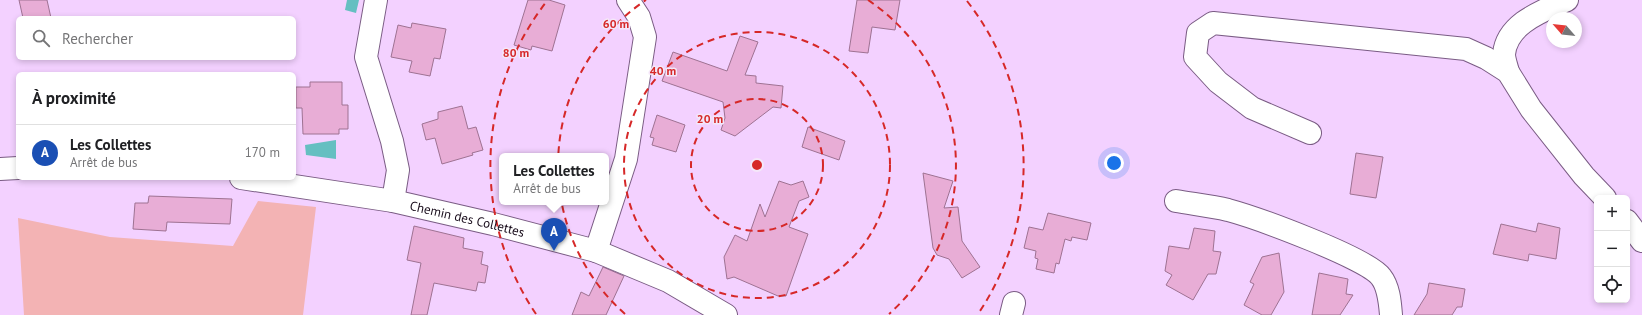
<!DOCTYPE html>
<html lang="fr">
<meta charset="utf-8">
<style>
body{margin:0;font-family:"PT Sans",sans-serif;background:#f2f2f2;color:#202124}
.controls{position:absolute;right:12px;bottom:12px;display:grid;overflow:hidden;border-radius:6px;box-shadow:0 2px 6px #0003}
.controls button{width:36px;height:36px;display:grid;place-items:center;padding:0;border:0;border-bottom:1px solid #e0e0e0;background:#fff;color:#202124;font:20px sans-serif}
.compass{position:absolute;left:1546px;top:12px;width:36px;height:36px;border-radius:50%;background:#fff;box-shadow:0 2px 6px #0003;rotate:298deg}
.you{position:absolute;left:1114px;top:163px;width:14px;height:14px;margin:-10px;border:3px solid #fff;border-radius:50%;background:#1a73e8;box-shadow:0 0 0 6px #1a73e833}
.badge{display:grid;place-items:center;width:26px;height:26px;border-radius:50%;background:#2563eb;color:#fff;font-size:13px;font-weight:700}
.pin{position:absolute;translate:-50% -33px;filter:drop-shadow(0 1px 2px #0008)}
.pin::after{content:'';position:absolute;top:21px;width:14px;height:12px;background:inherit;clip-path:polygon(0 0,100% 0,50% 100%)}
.popup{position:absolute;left:499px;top:153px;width:110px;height:52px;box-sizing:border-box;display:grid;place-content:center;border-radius:6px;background:#fff;filter:drop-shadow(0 1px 3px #0005);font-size:13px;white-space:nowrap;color:#757577}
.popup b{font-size:15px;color:#202124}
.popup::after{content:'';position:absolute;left:50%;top:100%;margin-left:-8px;border:8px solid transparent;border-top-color:#fff}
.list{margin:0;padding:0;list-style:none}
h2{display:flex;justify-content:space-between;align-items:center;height:52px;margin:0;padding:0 16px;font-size:17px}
h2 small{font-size:13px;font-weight:400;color:#757577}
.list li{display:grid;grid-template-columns:26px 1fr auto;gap:12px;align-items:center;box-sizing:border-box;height:56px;padding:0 16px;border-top:1px solid #e0e0e0}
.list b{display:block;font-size:15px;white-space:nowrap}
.list p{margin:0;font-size:13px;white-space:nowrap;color:#757577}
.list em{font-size:13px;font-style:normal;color:#757577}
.icon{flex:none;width:22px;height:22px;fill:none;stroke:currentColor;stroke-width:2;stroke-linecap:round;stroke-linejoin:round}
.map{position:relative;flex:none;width:1642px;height:315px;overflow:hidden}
.search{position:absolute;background:#fff;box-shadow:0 2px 6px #0003;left:16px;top:16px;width:280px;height:44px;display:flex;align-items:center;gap:10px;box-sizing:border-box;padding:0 14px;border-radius:6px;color:#757577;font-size:15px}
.panel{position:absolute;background:#fff;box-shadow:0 2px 6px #0003;left:16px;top:72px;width:280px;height:108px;border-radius:6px}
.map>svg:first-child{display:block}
.green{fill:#f3b3b4}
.water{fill:#65bfc1}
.building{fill:#e8add6;stroke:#9e7292}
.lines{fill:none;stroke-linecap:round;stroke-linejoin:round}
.minor-casing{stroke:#7a5c84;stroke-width:24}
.minor{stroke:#fff;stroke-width:22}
.ring{fill:none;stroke:#d62828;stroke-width:2;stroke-dasharray:7 5}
.labels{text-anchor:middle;stroke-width:3;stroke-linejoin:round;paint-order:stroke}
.street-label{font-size:13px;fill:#160a19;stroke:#f4e7f9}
.centre{fill:#d62828;stroke:#f4e7f9;stroke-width:2}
.ring-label{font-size:12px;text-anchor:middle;font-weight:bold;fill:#d62828;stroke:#f4e7f9;stroke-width:3;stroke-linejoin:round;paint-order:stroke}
</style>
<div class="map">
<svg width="1642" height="315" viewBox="0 0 1642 315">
<rect width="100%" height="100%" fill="#f3d1ff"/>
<path class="green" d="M 258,201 L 316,207 L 303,315 L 24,315 L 18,218 L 110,237 L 233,246 Z"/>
<g class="water">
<path d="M 347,0 L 359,0 L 356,13 L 345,10 Z"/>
<path d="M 336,140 L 336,159 L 306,155 L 305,145 Z"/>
</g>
<g class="building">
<path d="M 19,0 L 47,0 L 51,18 L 23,18 Z"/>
<path d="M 528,0 L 549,0 L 565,5 L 552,51 L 532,46 L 531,50 L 514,45 Z"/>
<path d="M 857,0 L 900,0 L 895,30 L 872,27 L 868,53 L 849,51 Z"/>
<path d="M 412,23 L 446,29 L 440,59 L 434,58 L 430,76 L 409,72 L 412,61 L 391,57 L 398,25 L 411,28 Z"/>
<path d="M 740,36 L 758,42 L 745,75 L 756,76 L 756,83 L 783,86 L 781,108 L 773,107 L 735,136 L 721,130 L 725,118 L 723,102 L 662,81 L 673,52 L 727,71 Z"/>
<path d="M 310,82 L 342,82 L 342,105 L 348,105 L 348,129 L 339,129 L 339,134 L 303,134 L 302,108 L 296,108 L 296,87 L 310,87 Z"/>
<path d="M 462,106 L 468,129 L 476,127 L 483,150 L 472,153 L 473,155 L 442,164 L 435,138 L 426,140 L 422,124 L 438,119 L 438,112 Z"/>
<path d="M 657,115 L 685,125 L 676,152 L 652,145 L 654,138 L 650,137 Z"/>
<path d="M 808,127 L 845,141 L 839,160 L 802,147 Z"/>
<path d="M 1356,153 L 1383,157 L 1376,198 L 1350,194 Z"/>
<path d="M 923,173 L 953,181 L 944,208 L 958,207 L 962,241 L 980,267 L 962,278 L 949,259 L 937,255 L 933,248 Z"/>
<path d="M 779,181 L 791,185 L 803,181 L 809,197 L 799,201 L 789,227 L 808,234 L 786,296 L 778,296 L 734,277 L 727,279 L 724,257 L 735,235 L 747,241 L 760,204 L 765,217 Z"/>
<path d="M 149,196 L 232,199 L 230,224 L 167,222 L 166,231 L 133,229 L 135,203 L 148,203 Z"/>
<path d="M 1048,213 L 1091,223 L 1087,240 L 1072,237 L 1071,241 L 1065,239 L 1059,264 L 1056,263 L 1054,273 L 1036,269 L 1038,259 L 1035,258 L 1036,251 L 1024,248 L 1029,227 L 1043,230 Z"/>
<path d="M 1538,223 L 1560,228 L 1556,259 L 1529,254 L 1528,261 L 1493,254 L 1501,224 L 1536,232 Z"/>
<path d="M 414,226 L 464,238 L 463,248 L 483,252 L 481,264 L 488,266 L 485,283 L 478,282 L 476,291 L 434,283 L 427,315 L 411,315 L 421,263 L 407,260 Z"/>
<path d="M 1194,228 L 1215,231 L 1213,251 L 1221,252 L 1216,274 L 1208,274 L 1193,300 L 1166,285 L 1172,275 L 1165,271 L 1169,246 L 1189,249 Z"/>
<path d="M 1279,253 L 1284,292 L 1271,315 L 1262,315 L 1244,305 L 1254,284 L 1250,282 L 1262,257 Z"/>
<path d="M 603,267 L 624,276 L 606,315 L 572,315 L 581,292 L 589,296 Z"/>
<path d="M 1319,273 L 1348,279 L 1346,294 L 1353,295 L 1340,315 L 1312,315 Z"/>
<path d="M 1429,283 L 1465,289 L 1462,307 L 1457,307 L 1452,315 L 1414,315 L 1427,294 Z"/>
</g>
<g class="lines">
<defs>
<g id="minor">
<path d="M 376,0 L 366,57 L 392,141 L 398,170 L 393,201"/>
<path d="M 1508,72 C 1507,67 1504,60 1504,54 C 1507,23 1543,11 1567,0"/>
<path d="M 1310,133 L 1252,108 L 1218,82 L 1195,57 L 1198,33 L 1213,23 L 1466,49 L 1486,58 L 1508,72 L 1531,109 L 1584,176 L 1605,198"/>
<path d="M 0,169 L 18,168"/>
<path id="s1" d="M 241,178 L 393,201 L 493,224 L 596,251 L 668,281 L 726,315"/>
<path d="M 1176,201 C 1193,204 1211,206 1228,210 C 1254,217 1368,258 1381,277 C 1389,287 1390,303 1391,315"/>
<path d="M 1627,221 L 1642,241"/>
<path d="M 596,251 L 626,159 L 645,37 L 639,17 L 628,0"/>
<path d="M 1011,315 L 1014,303"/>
</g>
</defs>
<use href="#minor" class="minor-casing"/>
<use href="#minor" class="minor"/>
</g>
<g class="ring">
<circle cx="757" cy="165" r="66"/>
<circle cx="757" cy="165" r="133"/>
<path d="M625 314A199 199 0 0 1 646 0M868 0A199 199 0 0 1 889 314"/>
<path d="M536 314A266 266 0 0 1 547 1M967 1A266 266 0 0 1 978 314"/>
</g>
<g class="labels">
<g class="street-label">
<text dy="5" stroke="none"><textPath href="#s1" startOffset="230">Chemin des Collettes</textPath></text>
</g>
</g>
<circle cx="757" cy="165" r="6" class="centre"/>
<g class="ring-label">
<text x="616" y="28">60 m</text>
<text x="516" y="57">80 m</text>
<text x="663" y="75">40 m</text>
<text x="710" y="123">20 m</text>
</g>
</svg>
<div class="controls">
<button>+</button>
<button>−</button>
<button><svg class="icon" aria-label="locate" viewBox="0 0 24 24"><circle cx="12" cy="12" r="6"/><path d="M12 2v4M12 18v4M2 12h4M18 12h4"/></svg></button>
</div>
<svg class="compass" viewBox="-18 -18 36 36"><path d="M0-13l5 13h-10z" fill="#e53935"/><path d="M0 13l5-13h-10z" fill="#757577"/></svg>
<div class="you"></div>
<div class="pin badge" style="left:554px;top:251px;background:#1a4fb4">A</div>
<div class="popup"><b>Les Collettes</b>Arrêt de bus</div>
<div class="search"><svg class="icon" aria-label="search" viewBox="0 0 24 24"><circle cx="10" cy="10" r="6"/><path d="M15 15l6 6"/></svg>Rechercher</div>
<section class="panel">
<h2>À proximité<small></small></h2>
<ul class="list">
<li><span class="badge" style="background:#1a4fb4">A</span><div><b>Les Collettes</b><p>Arrêt de bus</p></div><em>170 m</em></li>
</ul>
</section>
</div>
